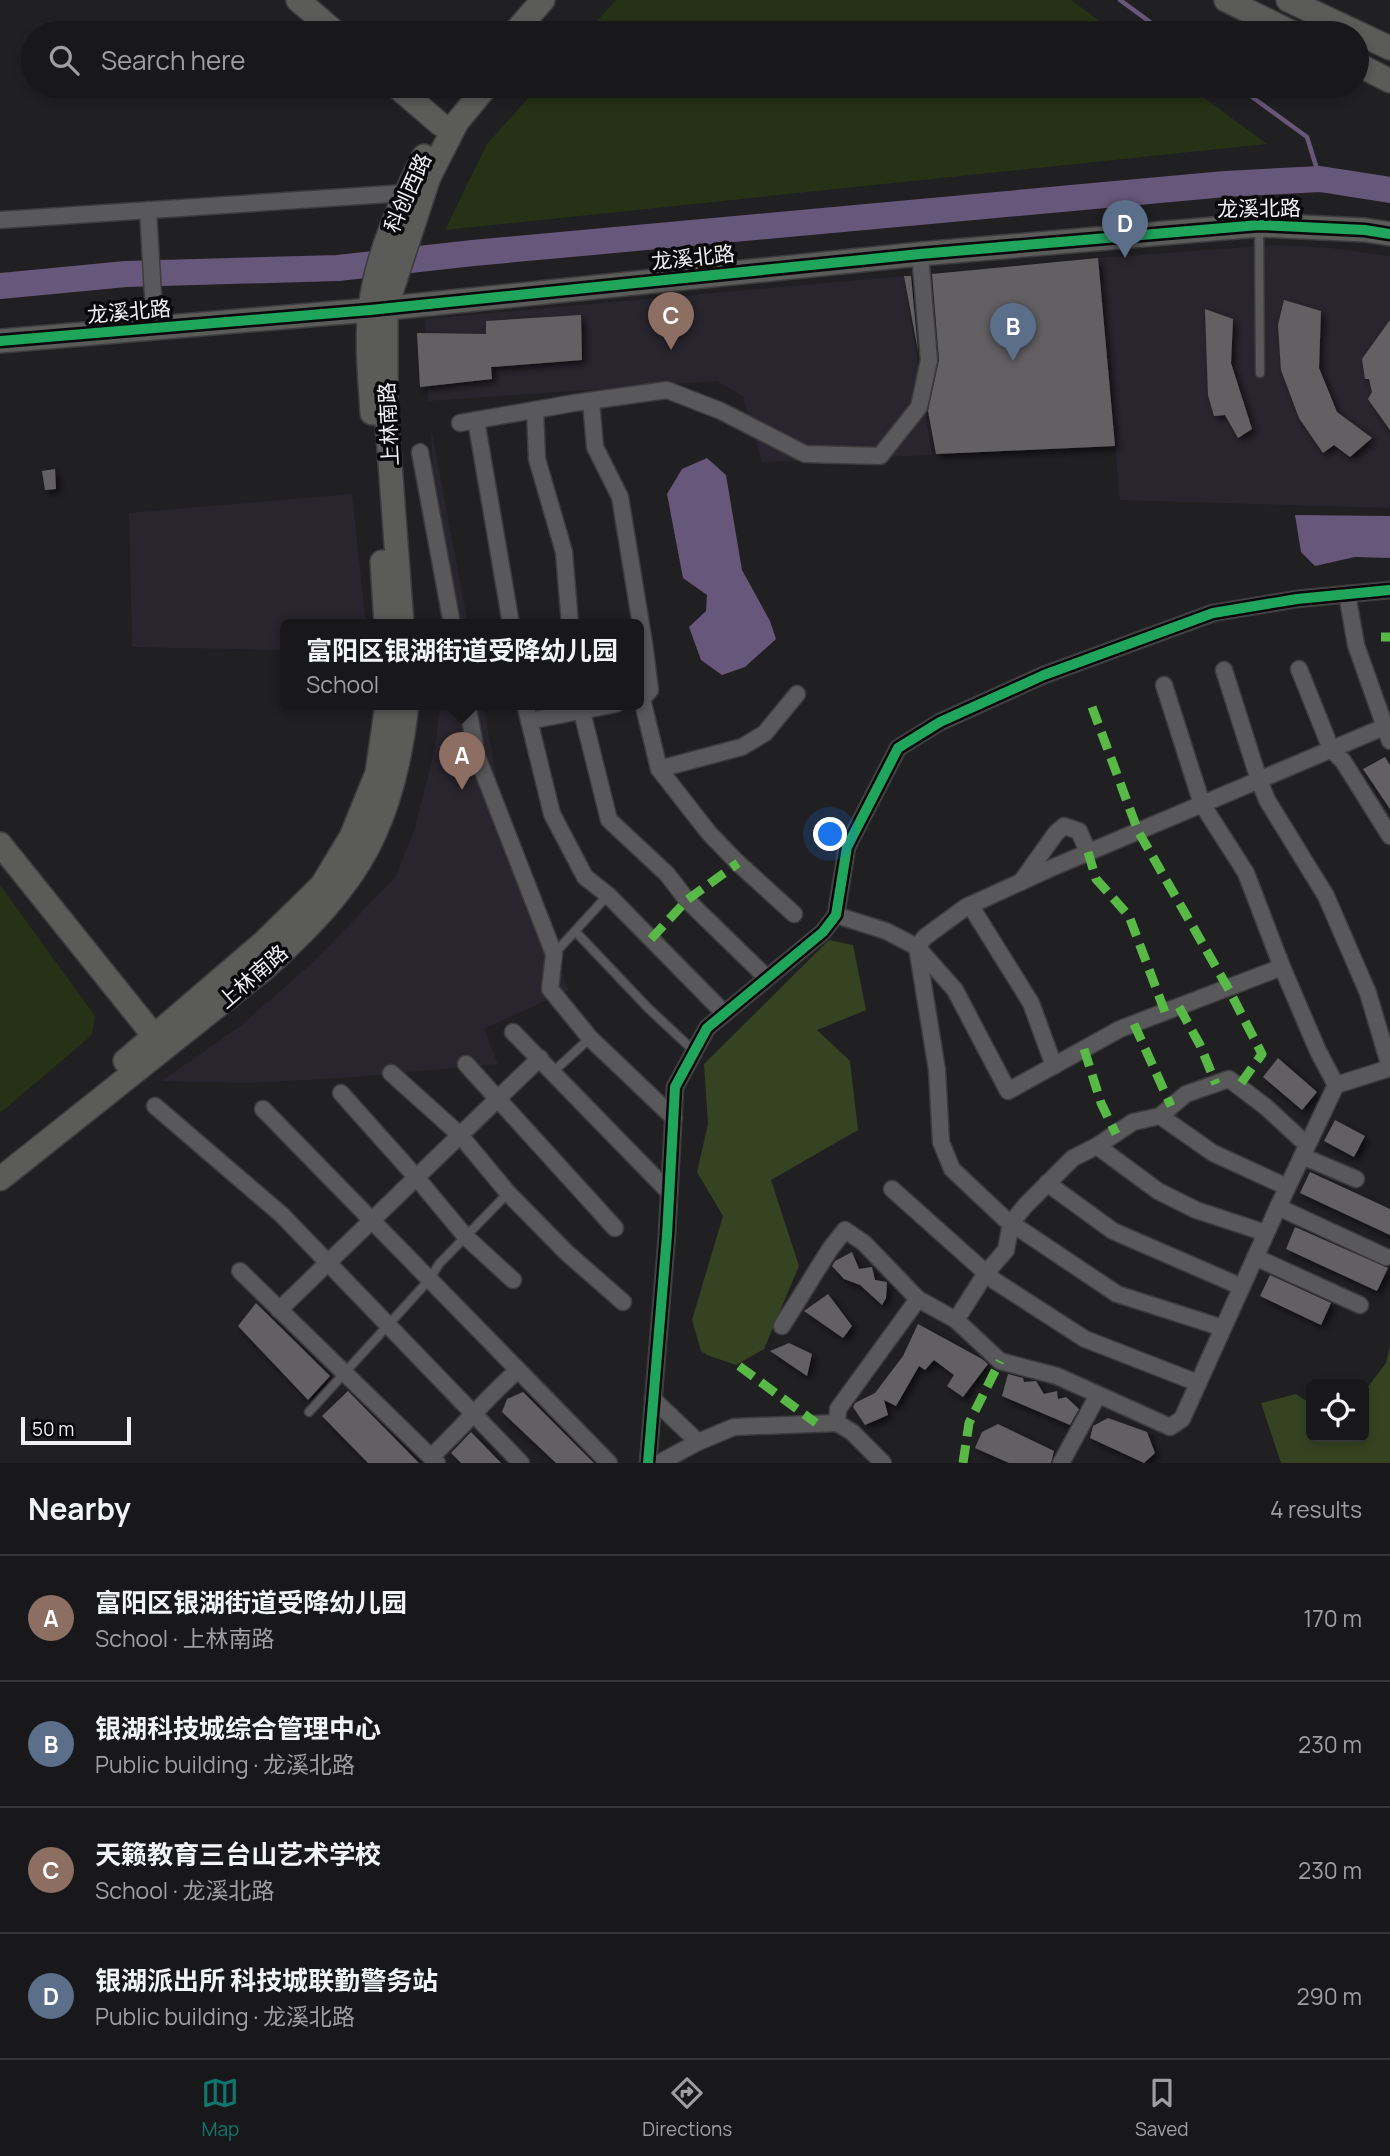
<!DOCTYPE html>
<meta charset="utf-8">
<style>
body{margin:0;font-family:Manrope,"Noto Sans SC",sans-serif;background:#252427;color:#f1f3f6}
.controls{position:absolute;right:21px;bottom:21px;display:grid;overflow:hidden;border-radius:10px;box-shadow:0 4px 10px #0003}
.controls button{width:63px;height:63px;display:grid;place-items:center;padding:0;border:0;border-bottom:2px solid #363639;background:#18171a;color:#f1f3f6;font:35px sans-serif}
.scale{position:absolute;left:21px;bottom:18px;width:110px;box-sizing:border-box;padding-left:7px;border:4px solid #f0eff2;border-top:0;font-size:19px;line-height:24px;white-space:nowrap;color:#f0eff2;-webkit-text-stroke:5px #09090b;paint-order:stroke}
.you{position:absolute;left:831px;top:835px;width:24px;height:24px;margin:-18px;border:5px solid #fff;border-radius:50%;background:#1a73e8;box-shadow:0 0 0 10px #1a73e833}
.badge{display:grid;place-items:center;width:46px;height:46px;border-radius:50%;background:#0f766e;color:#fff;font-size:23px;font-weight:700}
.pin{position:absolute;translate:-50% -58px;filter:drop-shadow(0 2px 4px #0008)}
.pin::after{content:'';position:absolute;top:37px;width:24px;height:21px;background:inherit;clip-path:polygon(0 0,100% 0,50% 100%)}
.popup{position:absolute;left:280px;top:619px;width:364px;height:91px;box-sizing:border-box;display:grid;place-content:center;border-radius:10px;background:#18171a;filter:drop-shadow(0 2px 5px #0005);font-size:23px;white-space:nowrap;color:#9f9fa2}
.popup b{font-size:26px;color:#f1f3f6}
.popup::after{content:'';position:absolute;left:50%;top:100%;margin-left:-14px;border:14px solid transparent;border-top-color:#18171a}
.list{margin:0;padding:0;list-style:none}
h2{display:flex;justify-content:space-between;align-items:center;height:91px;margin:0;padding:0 28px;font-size:30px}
h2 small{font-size:23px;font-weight:400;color:#9f9fa2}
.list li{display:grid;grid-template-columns:46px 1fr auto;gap:21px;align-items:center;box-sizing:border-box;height:126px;padding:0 28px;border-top:2px solid #363639}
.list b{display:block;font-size:26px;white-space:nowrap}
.list p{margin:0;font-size:23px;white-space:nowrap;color:#9f9fa2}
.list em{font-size:23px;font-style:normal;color:#9f9fa2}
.icon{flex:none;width:38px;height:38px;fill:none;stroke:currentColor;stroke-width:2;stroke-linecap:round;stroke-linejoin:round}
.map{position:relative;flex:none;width:1390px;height:1463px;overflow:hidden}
.search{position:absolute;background:#18171a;box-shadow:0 4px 10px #0003;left:21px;right:21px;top:21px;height:77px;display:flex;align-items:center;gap:18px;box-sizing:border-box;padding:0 24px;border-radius:38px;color:#9f9fa2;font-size:26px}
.sheet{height:595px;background:#18171a}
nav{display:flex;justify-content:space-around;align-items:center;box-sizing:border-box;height:98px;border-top:2px solid #363639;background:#18171a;font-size:19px;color:#9f9fa2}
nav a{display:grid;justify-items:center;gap:4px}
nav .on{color:#0f766e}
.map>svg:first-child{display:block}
.built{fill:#29252e}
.green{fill:#263115}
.forest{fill:#364322}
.water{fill:#67577a}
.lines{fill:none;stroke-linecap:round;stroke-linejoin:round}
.stream{stroke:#67577a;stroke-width:4.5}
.river{stroke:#67577a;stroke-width:26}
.building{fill:#626163;filter:url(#shadow)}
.lane-casing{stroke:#3c3b3d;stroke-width:11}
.street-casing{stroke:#3c3b3d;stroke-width:19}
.secondary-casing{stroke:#3c3b3d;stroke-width:26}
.lane{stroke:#59585a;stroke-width:8}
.street{stroke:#59585a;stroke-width:16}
.secondary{stroke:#5b5b5a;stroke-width:23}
.quiet{stroke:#58b947;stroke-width:9;stroke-dasharray:18 9;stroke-linecap:butt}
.cycleway-casing{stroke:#09090b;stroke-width:15}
.cycleway{stroke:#20a55d;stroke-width:10}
.labels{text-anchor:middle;stroke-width:7;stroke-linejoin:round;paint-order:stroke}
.street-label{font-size:21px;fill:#f0eff2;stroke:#09090b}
</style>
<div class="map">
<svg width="1390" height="1463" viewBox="0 0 1390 1463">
<defs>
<filter id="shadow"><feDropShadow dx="4" dy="4" stdDeviation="3.5" flood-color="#0009"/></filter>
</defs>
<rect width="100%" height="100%" fill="#201f22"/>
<g class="built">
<path d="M 1277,245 L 1331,248 L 1390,256 L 1390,508 L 1120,500 L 1098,258 Z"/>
<path d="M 904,276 L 932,455 L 762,462 L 743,397 L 717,381 L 428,401 L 425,319 Z"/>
<path d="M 431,428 L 468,624 L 440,624 Z"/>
<path d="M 352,494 L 366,624 L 285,624 L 285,650 L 132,647 L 129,513 Z"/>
<path d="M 440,704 L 483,704 L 510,852 L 569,990 L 484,1029 L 498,1064 L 343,1078 L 249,1083 L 161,1081 L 238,1028 L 311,964 L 395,878 L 414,831 L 435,749 Z"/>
</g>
<g class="green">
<path d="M 616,0 L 1071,0 L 1116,33 L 586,33 Z"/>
<path d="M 539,86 L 1188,86 L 1267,144 L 445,230 L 487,144 Z"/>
<path d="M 0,885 L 95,1016 L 92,1035 L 0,1113 Z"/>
</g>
<g class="forest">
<path d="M 829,940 L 853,945 L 866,1010 L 817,1030 L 850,1061 L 858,1130 L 771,1180 L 799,1266 L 764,1349 L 736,1365 L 707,1355 L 701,1351 L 692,1320 L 723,1216 L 697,1172 L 708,1124 L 704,1064 Z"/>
<path d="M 1390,1347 L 1390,1463 L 1281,1463 L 1261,1403 L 1296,1394 L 1311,1404 L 1311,1437 L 1364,1437 L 1364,1392 L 1386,1363 Z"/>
</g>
<g class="water">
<path d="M 707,458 L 726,475 L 742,570 L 770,621 L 776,639 L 745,667 L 722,675 L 701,660 L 689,627 L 706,611 L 707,595 L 683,578 L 667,494 L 682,469 Z"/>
<path d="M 1295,515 L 1390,516 L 1390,558 L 1355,557 L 1315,566 L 1301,552 Z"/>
</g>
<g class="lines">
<g class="stream">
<path d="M 1120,0 L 1165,33"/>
<path d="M 1237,86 L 1307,137 L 1320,179"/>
</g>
<path class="river" d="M 0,286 L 126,274 L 338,268 L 473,253 L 1225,184 L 1320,179 L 1390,190"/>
</g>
<g class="building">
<path d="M 1098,258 L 1115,446 L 936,454 L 928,411 L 939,360 L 932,274 Z"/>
<path d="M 904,276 L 911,276 L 918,351 Z"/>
<path d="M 1284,300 L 1321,311 L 1319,368 L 1337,412 L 1372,438 L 1350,457 L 1334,445 L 1323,453 L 1299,418 L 1281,370 L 1278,325 Z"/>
<path d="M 1205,309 L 1233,319 L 1231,363 L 1252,429 L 1238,438 L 1225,415 L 1214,416 L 1208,395 Z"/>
<path d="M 581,315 L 582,360 L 491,367 L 492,379 L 420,387 L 417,333 L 486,334 L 486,321 Z"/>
<path d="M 1390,320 L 1390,430 L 1368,399 L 1372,392 L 1369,379 L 1365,379 L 1362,359 Z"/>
<path d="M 55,469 L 56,489 L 45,490 L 42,471 Z"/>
<path d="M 1385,757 L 1390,765 L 1390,809 L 1363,769 Z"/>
<path d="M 1278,1058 L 1317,1092 L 1302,1110 L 1263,1077 Z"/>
<path d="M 1335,1120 L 1365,1136 L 1354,1157 L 1324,1141 Z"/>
<path d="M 1310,1172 L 1390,1209 L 1390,1235 L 1300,1193 Z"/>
<path d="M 1295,1227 L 1388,1268 L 1377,1291 L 1286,1249 Z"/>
<path d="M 852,1252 L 859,1269 L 872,1267 L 875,1280 L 887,1282 L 886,1298 L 882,1305 L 860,1285 L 844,1279 L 832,1266 L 835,1261 Z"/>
<path d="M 1270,1275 L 1331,1303 L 1321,1325 L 1260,1296 Z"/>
<path d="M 828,1294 L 852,1326 L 843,1338 L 804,1311 Z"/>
<path d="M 256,1303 L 330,1376 L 308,1400 L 238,1326 Z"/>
<path d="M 918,1324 L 982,1359 L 988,1364 L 963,1397 L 947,1386 L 954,1375 L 934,1360 L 925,1370 L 919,1366 L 896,1406 L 884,1400 L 888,1415 L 865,1425 L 853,1407 L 855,1403 L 875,1393 L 903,1356 Z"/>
<path d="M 789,1343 L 812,1354 L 807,1376 L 770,1351 Z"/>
<path d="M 1008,1374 L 1023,1378 L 1024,1382 L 1036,1381 L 1044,1394 L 1057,1391 L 1058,1399 L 1066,1397 L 1079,1409 L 1070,1425 L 1002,1396 Z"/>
<path d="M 348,1391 L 419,1463 L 368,1463 L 322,1416 Z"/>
<path d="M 523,1392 L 594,1463 L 556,1463 L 502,1412 L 507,1399 Z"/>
<path d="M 1108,1418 L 1147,1432 L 1155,1453 L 1144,1463 L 1090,1438 L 1093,1426 Z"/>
<path d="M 998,1424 L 1054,1451 L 1051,1463 L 1009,1463 L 975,1448 L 982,1432 Z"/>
<path d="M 471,1432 L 501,1463 L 461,1463 L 451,1453 Z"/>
</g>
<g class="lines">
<defs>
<g id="lane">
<path d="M 1259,226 L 1260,373"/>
<path d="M 575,931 L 648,1008 L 694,1051"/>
<path d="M 554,954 L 608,895"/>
<path d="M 553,1072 L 590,1038"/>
<path d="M 309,1412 L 429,1280 L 439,1264 L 508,1193"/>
</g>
<g id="street">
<path d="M 148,210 L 155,329"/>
<path d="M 0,220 L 405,193"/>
<path d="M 591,401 L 595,447 L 620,497 L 644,643 L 650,690 L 642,699 L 659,769 L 709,833 L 738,863 L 794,914"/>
<path d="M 535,410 L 537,459 L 564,552 L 570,624"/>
<path d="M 476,420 L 511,624"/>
<path d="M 460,423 L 574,403 L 667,390 L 721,411 L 805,454 L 880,456 L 919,407 L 929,360 L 920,254"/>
<path d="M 420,452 L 452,624"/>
<path d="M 1347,594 L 1356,645 L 1390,741"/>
<path d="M 1299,669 L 1331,749 L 1343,761 L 1390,836"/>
<path d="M 1224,670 L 1259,780 L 1267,800 L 1326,896 L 1368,993 L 1390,1067"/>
<path d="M 1164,685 L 1202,804 L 1246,873 L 1282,967 L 1318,1051 L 1336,1085"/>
<path d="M 467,704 L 477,756 L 554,954 L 550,989 L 590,1038 L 674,1118"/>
<path d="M 525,704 L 552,814 L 585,877 L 608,895 L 724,1013"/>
<path d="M 580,704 L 609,820 L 667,874 L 687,900 L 767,978"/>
<path d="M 529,721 L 616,704"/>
<path d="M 659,769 L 742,747 L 765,733 L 797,694"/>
<path d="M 1021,882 L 1056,833 L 1064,826 L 1079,831 L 1088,852"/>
<path d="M 970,905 L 1031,1003 L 1054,1066"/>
<path d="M 836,915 L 886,931 L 917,947 L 955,990 L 1008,1091 L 1120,1029 L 1282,967"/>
<path d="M 513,1032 L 669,1192"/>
<path d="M 466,1064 L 615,1228"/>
<path d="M 391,1073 L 460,1135 L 508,1193 L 567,1253 L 623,1302"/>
<path d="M 341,1093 L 416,1177 L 466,1237 L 513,1280"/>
<path d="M 155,1106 L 282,1215 L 521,1463"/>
<path d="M 263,1109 L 609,1463"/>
<path d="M 1160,1116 L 1213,1153 L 1287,1187"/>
<path d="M 1097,1146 L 1158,1191 L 1196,1210 L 1266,1233"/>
<path d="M 1302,1156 L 1356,1179"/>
<path d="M 1047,1183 L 1113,1231 L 1242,1287"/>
<path d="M 892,1189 L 995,1281 L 1085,1339 L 1198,1383"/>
<path d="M 1278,1207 L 1386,1257"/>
<path d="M 1255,1257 L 1360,1305"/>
<path d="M 240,1271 L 437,1463"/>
<path d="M 279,1310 L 540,1058"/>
<path d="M 956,1320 L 986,1273 L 1006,1250 L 1011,1223 L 1025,1206 L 1073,1158 L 1097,1146 L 1133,1122 L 1160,1116 L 1186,1094 L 1229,1079 L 1266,1107 L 1307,1145"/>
<path d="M 782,1326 L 830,1249 L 845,1230 L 864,1243 L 918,1299 L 956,1320 L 1000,1361 L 1057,1376 L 1170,1427 L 1182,1419 L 1278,1207 L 1336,1085 L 1390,1068"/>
<path d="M 1223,1328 L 1117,1294 L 1005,1219 L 952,1169 L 941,1142 L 937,1070 L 917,947 L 925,937 L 966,907 L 1049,869 L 1384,727 L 1390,728"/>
<path d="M 653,1399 L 698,1442"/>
<path d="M 837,1423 L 838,1409 L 918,1299"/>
<path d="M 431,1457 C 461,1429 487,1397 518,1370"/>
<path d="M 648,1463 L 667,1235 L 675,1087 L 707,1028 L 823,932 L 836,915 L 847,847 L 898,748 L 940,722 L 1044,675 L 1213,613 L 1297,599 L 1390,590"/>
<path d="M 659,1463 L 698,1442 L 734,1427 L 837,1423 L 852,1432 L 883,1463"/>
<path d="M 1061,1463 L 1098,1395"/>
</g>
<g id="secondary">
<path d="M 298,0 L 336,33"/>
<path d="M 1226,0 L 1293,33"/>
<path d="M 1288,0 L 1390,48"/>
<path d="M 514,33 L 543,0"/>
<path d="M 1357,64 L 1390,81"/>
<path d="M 396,86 L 440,124"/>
<path d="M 0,341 L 370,310 L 920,254 L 1259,225 L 1365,230 L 1390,234"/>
<path d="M 372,413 C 370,379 366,343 370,309 C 376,256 400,203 424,156"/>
<path d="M 382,562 L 386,624"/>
<path d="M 402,624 L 386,409 L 386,308 L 429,177 L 457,122 L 487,86"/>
<path d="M 0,844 L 155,1037"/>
<path d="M 125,1061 L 264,942 L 322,885 L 351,837 L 377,773 L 387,704"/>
<path d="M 0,1179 L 264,969 C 306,931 350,888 374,835 C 393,794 402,749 407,704"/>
</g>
</defs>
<use href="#lane" class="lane-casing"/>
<use href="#street" class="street-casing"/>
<use href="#secondary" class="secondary-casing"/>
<use href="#lane" class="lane"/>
<use href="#street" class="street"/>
<use href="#secondary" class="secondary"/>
<g class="quiet">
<path d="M 1381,637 L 1390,637"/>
<path d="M 1092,707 L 1138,831 L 1228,988 L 1262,1054 L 1239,1086"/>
<path d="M 1088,852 L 1096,879 L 1129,916 L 1165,1012"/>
<path d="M 651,939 L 687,900 L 738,863"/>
<path d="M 1179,1007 L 1200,1045 L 1216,1084"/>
<path d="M 1134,1024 L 1171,1106"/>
<path d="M 1084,1049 L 1101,1103 L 1116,1134"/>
<path d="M 739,1366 L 816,1423"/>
<path d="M 963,1463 L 969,1423 L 1000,1361"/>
</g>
<defs>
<g id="cycleway">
<path d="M 0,341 L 370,310 L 920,254 L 1259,225 L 1365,230 L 1390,234"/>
<path d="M 648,1463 L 667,1235 L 675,1087 L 707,1028 L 823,932 L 836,915 L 847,847 L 898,748 L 940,722 L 1044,675 L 1213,613 L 1297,599 L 1390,590"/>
</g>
</defs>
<use href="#cycleway" class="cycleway-casing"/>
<use href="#cycleway" class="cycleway"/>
</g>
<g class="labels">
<g class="street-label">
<text transform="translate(408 193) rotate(-66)" y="7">科创西路</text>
<text transform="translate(1259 209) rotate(-1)" y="7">龙溪北路</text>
<text transform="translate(693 258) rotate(-6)" y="7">龙溪北路</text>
<text transform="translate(129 312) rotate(-5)" y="7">龙溪北路</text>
<text transform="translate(389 424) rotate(-93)" y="7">上林南路</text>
<text transform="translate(253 977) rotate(-41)" y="7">上林南路</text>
</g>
</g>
</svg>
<div class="controls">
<button><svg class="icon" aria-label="locate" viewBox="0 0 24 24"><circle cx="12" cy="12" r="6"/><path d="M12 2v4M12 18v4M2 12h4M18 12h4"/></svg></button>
</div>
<div class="scale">50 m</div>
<div class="you"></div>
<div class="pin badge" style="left:462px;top:790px;background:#8d6e63">A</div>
<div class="popup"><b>富阳区银湖街道受降幼儿园</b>School</div>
<div class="pin badge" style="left:1013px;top:361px;background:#5c6f8a">B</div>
<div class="pin badge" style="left:671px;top:350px;background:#8d6e63">C</div>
<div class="pin badge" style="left:1125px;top:258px;background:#5c6f8a">D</div>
<div class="search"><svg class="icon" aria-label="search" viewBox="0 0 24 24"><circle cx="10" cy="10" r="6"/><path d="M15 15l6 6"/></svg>Search here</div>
</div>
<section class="sheet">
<h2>Nearby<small>4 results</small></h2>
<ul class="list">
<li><span class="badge" style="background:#8d6e63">A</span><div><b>富阳区银湖街道受降幼儿园</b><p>School · 上林南路</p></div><em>170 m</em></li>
<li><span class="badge" style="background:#5c6f8a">B</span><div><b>银湖科技城综合管理中心</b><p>Public building · 龙溪北路</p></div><em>230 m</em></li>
<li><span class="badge" style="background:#8d6e63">C</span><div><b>天籁教育三台山艺术学校</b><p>School · 龙溪北路</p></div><em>230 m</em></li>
<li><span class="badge" style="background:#5c6f8a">D</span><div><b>银湖派出所 科技城联勤警务站</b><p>Public building · 龙溪北路</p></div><em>290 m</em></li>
</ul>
</section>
<nav>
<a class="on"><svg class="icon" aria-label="map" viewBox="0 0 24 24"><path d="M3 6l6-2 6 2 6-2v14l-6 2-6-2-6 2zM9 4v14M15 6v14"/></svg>Map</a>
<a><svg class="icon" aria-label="directions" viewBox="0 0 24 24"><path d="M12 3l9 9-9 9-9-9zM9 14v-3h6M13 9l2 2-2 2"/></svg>Directions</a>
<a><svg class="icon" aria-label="saved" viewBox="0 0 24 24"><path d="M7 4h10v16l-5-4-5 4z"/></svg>Saved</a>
</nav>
